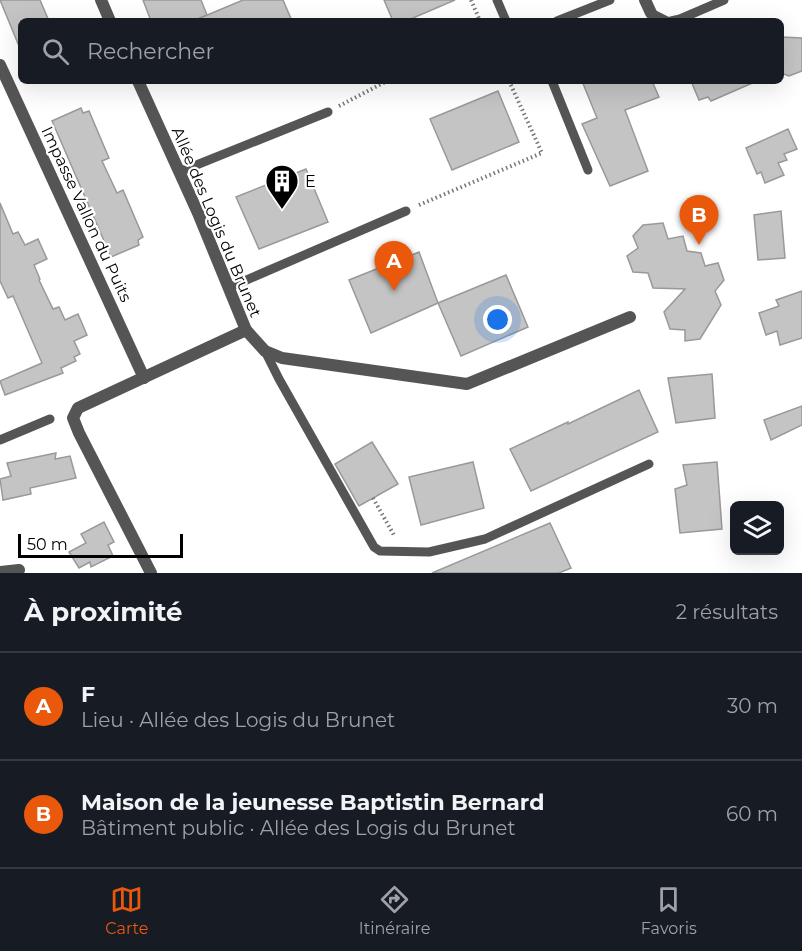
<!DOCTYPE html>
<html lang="fr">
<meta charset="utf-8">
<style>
body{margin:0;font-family:Montserrat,sans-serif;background:#242831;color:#f1f3f6}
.controls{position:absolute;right:18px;bottom:18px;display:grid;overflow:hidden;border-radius:9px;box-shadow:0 6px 24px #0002}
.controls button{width:54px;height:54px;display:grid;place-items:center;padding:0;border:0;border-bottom:2px solid #363941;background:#171b24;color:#f1f3f6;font:30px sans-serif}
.scale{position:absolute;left:18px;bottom:15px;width:165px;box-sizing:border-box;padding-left:6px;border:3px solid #000;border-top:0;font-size:16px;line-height:21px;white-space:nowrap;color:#000;-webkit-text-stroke:4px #fff;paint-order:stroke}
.you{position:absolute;left:498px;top:320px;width:21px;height:21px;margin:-15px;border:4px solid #fff;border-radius:50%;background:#1a73e8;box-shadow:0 0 0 9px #1a73e833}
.badge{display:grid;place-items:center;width:39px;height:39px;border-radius:50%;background:#ea580c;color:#fff;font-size:20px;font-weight:700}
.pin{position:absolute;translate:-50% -50px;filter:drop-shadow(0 2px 3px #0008)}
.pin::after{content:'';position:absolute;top:32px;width:21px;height:18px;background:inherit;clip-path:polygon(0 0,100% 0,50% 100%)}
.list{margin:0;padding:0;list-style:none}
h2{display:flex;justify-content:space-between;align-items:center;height:78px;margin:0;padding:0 24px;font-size:26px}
h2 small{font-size:20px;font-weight:400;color:#9ea1a6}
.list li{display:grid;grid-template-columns:39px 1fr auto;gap:18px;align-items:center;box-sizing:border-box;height:108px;padding:0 24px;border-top:2px solid #363941}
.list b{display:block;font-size:22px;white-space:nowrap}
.list p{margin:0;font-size:20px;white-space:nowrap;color:#9ea1a6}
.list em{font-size:20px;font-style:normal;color:#9ea1a6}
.icon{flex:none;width:33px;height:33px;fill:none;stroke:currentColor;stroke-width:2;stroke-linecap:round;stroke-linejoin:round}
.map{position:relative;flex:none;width:802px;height:573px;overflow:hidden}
.search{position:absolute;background:#171b24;box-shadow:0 6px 24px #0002;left:18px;right:18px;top:18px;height:66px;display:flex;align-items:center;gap:15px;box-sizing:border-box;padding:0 21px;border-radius:9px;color:#9ea1a6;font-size:22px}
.sheet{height:294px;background:#171b24}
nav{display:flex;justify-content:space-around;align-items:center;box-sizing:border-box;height:84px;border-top:2px solid #363941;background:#171b24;font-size:16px;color:#9ea1a6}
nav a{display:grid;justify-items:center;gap:3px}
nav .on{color:#ea580c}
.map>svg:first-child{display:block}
.building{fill:#c4c4c4;stroke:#999;stroke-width:1.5}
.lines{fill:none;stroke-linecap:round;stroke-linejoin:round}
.path{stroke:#777;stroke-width:4;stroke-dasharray:1.5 3;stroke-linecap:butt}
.lane{stroke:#555;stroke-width:9}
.street{stroke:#555;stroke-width:12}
.labels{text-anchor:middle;stroke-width:4.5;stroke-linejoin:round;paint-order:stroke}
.poi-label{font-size:16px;fill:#000;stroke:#fff;text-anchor:start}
.street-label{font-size:16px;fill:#000;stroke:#fff}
</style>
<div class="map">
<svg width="802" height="573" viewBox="0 0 802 573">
<rect width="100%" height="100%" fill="#fff"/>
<g class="building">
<path d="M 0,0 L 40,0 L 49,21 L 21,21 L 21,51 Z"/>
<path d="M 143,0 L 201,0 L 207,15 L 193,21 L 151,21 Z"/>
<path d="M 243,0 L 283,0 L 292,21 L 193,21 Z"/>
<path d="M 384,0 L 455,0 L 406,21 L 393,21 Z"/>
<path d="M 781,37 L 802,38 L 802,71 L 789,76 L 781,73 Z"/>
<path d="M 582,81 L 652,81 L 659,97 L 625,110 L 648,171 L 610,186 L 582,124 L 597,118 Z"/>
<path d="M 691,81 L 757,81 L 711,101 L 708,97 L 699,100 Z"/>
<path d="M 498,91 L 519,142 L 452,170 L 430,119 Z"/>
<path d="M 81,108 L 83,113 L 89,111 L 109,158 L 102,161 L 117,193 L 123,190 L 143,237 L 138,240 L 139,245 L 111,257 L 52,121 Z"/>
<path d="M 788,129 L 797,149 L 784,154 L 787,160 L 778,163 L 784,175 L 765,183 L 761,172 L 757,174 L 746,148 Z"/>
<path d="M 306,169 L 328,222 L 259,249 L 236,197 Z"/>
<path d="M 0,203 L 13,234 L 18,232 L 25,245 L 38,239 L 47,259 L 34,265 L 40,279 L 39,280 L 53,309 L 59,307 L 65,320 L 78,314 L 87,335 L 74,341 L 80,354 L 74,357 L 76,361 L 61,368 L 63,373 L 5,395 L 0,381 L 42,363 L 13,296 L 8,298 L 0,281 Z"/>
<path d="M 781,211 L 785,258 L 758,260 L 754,215 Z"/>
<path d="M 663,223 L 668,239 L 683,236 L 687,251 L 701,253 L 705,266 L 718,263 L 724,280 L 715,291 L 721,305 L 700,339 L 685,341 L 685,330 L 670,329 L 664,312 L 685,289 L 653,288 L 648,273 L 633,272 L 627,256 L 638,248 L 633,236 L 643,225 Z"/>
<path d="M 419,252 L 438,303 L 371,333 L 349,280 Z"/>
<path d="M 506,275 L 528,327 L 461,356 L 438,303 Z"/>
<path d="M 802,291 L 802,338 L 780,345 L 777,331 L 766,335 L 759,313 L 779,306 L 776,300 Z"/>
<path d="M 712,374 L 715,418 L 676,423 L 668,378 Z"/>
<path d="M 639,390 L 658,432 L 531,491 L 510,449 L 568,422 L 568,424 Z"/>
<path d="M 802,406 L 802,425 L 771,440 L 764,420 Z"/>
<path d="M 372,442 L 398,484 L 359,506 L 335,464 Z"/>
<path d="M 56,453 L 55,459 L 70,456 L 76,478 L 30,488 L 31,494 L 3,500 L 0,479 L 11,476 L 7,463 Z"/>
<path d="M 473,462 L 484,508 L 421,525 L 409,477 Z"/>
<path d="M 717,462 L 722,529 L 680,533 L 675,489 L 687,485 L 683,465 Z"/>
<path d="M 104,522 L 114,542 L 108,545 L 113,556 L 91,567 L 90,562 L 79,568 L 69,552 L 86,543 L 81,534 Z"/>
<path d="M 550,523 L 571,568 L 559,573 L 432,573 Z"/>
</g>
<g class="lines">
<g class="path">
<path d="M 471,0 L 480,21"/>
<path d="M 339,106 L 387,81"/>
<path d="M 419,205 L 542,153 L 509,81"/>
<path d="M 373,498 L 395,537"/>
</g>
<g class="lane">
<path d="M 497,0 L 506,21"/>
<path d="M 651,13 L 667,21"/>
<path d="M 557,21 L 610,0"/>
<path d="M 671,21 L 680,19 L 724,0"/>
<path d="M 552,81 L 588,170"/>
<path d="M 179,172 L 328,112"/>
<path d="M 228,288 L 406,211"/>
<path d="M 265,351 L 279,379 L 374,547 L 380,551 L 429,552 L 485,539 L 649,464"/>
<path d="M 0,440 L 50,419"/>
</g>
<g class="street">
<path d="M 101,0 L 110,21"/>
<path d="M 645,0 L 651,13"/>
<path d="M 0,65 L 144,378"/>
<path d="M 138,81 L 198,213 L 246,330 L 265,351 L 282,358 L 467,384 L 630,317"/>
<path d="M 0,572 L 19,570"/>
<path d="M 151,573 L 79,433 L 73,418 L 78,408 L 246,330"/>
</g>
</g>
<defs>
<symbol id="building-pin" viewBox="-11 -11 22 30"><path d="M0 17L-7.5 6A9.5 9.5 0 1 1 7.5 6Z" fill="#000" stroke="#fff"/><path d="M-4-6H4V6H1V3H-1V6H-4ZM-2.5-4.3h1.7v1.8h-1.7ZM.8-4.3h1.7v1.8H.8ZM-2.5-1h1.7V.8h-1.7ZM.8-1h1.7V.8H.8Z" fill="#fff"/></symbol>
</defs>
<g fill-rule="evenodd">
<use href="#building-pin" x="263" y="162" width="38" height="52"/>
</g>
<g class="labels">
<g class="poi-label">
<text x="305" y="187">E</text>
</g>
<g class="street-label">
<text transform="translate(87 214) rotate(65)" y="6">Impasse Vallon du Puits</text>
<text transform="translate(217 222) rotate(67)" y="6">Allée des Logis du Brunet</text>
</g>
</g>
</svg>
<div class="controls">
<button><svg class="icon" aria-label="layers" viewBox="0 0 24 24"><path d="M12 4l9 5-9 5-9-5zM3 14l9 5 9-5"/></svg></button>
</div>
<div class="scale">50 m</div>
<div class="you"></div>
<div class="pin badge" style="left:394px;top:291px">A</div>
<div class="pin badge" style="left:699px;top:245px">B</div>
<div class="search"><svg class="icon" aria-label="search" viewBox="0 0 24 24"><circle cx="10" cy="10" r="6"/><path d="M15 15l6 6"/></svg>Rechercher</div>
</div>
<section class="sheet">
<h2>À proximité<small>2 résultats</small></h2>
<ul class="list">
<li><span class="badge">A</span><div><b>F</b><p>Lieu · Allée des Logis du Brunet</p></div><em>30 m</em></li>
<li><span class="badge">B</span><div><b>Maison de la jeunesse Baptistin Bernard</b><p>Bâtiment public · Allée des Logis du Brunet</p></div><em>60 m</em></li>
</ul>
</section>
<nav>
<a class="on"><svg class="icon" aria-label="map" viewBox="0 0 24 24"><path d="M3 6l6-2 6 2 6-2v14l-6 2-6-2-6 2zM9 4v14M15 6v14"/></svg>Carte</a>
<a><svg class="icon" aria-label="directions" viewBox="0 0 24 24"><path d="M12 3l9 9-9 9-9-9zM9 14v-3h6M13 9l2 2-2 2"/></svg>Itinéraire</a>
<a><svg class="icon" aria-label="saved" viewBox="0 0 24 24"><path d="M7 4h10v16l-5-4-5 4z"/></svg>Favoris</a>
</nav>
